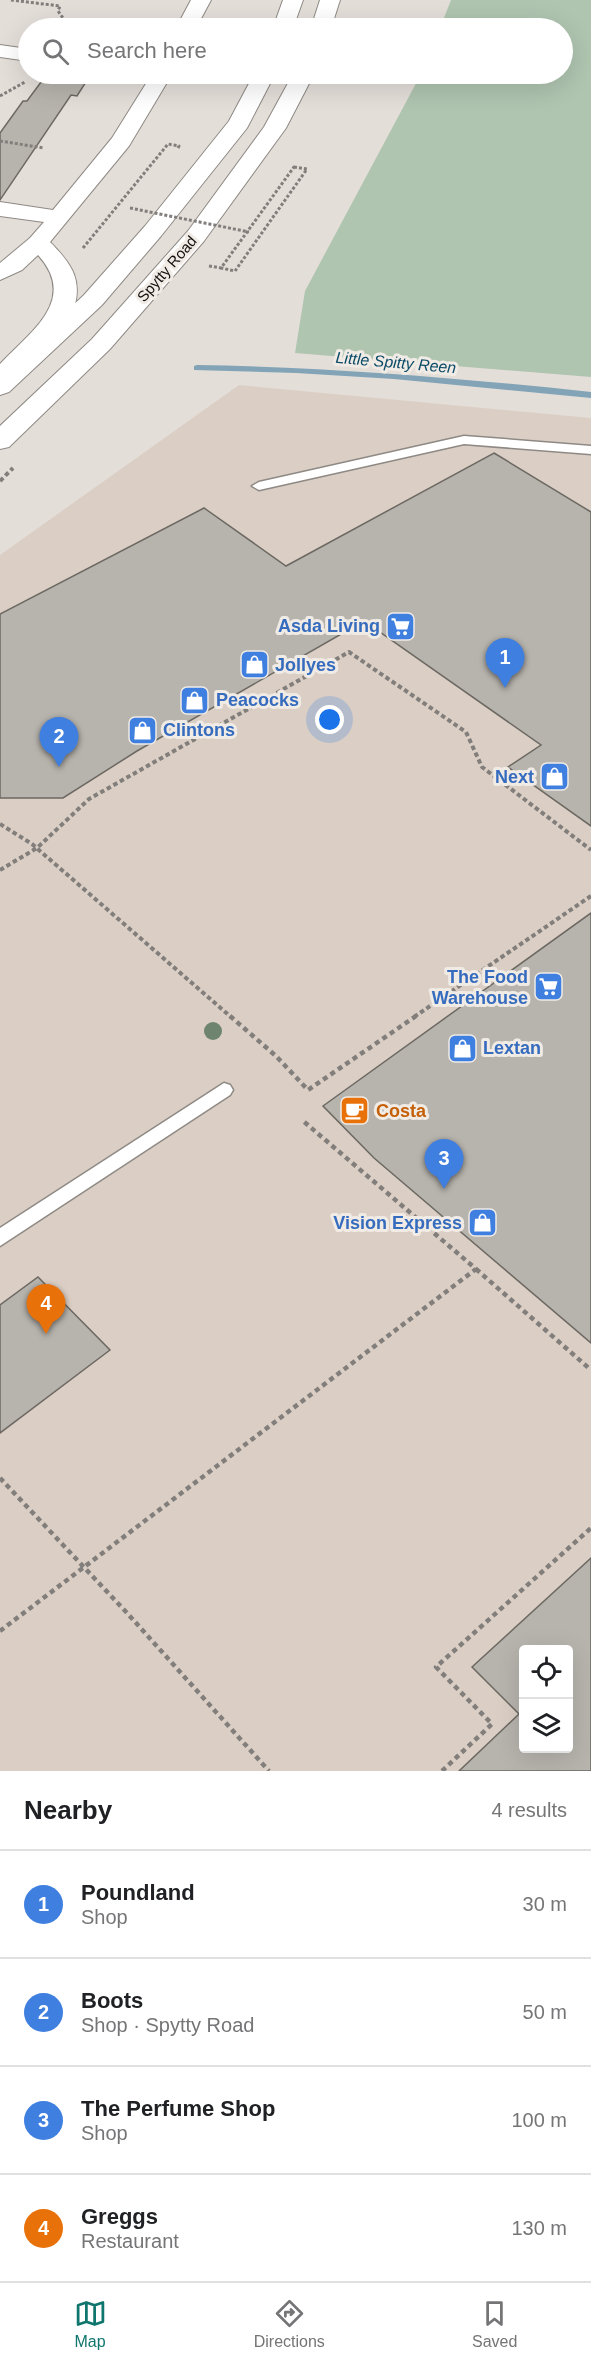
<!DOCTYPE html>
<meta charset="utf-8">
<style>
body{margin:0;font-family:Helvetica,sans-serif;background:#f6f6f6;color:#202124}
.controls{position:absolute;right:18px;bottom:18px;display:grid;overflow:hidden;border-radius:6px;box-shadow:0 6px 24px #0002}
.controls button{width:54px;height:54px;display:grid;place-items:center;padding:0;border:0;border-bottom:2px solid #e0e0e0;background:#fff;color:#202124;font:30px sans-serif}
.you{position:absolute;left:330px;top:720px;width:21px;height:21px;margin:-15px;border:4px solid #fff;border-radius:50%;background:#1a73e8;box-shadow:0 0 0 9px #1a73e833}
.badge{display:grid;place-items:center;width:39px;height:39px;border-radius:50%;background:#0f766e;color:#fff;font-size:20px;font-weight:700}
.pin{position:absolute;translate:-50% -50px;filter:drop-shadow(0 2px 3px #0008)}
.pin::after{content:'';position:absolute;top:32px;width:21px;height:18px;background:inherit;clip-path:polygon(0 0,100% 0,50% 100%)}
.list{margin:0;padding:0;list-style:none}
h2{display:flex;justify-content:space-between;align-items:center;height:78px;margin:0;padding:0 24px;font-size:26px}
h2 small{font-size:20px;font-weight:400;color:#757577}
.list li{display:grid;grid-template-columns:39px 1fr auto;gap:18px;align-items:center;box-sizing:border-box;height:108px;padding:0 24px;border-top:2px solid #e0e0e0}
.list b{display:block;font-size:22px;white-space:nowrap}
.list p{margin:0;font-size:20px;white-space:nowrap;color:#757577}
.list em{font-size:20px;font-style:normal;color:#757577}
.icon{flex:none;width:33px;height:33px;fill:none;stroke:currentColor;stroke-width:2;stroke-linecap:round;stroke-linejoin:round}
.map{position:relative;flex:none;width:591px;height:1771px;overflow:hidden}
.search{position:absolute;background:#fff;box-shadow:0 6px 24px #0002;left:18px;right:18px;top:18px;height:66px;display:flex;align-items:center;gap:15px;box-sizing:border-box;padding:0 21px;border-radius:33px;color:#757577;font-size:22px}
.sheet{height:510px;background:#fff}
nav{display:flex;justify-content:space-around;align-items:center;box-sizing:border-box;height:84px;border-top:2px solid #e0e0e0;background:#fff;font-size:16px;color:#757577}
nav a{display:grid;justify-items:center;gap:3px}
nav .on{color:#0f766e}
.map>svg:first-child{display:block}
.built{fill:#dbcfc5;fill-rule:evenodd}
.green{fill:#afc5b0}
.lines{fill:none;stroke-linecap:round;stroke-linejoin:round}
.stream{fill:#83a4b7;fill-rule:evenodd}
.building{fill:#b7b3ad;stroke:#6c6862;stroke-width:1.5;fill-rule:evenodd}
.lane-casing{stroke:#8e8984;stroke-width:3}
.street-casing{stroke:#8e8984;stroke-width:2}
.primary-casing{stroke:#8e8984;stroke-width:2}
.path-far2{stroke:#827e7b;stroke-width:3;stroke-dasharray:3 2;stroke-linecap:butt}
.path-far1{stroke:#827e7b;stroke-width:4;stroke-dasharray:4.5 3;stroke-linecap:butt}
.path{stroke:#827e7b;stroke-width:4.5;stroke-dasharray:5 4;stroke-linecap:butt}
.lane{fill:#fff;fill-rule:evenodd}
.street{fill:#fff;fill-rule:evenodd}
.primary{fill:#fff;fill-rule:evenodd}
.path-bridge{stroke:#827e7b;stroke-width:3;stroke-dasharray:3 2;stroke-linecap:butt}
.tree{fill:#6f846f}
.labels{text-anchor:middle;stroke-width:6;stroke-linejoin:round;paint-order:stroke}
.far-street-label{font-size:15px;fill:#12100e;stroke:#f1ebe6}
.far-water-label{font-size:16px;font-style:italic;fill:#0b4b67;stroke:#f1ebe6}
.shop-label{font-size:18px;font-weight:bold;fill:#366cbe;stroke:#f1ebe6;text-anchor:end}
.food-label{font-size:18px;font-weight:bold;fill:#c56008;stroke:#f1ebe6;text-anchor:start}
</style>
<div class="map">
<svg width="591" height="1771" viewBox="0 0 591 1771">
<rect width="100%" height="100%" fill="#e4ded9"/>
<path class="built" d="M 239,385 L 591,418 L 591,1771 L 0,1771 L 0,555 ZM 524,1650 L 568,1650 L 568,1748 L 524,1748 Z"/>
<path class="green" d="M 451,0 L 591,0 L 591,377 L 295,353 L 305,291 L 421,74 L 562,74 L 562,28 L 440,28 Z"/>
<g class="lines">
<path class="stream" d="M 197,365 C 329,367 460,378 591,392 L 591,398 L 394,379 L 296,373 L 194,370 L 194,366 Z"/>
</g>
<g class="building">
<path d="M 47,74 L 91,74 L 77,96 L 71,95 L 0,200 L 0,133 L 23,101 L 27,101 Z"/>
<path d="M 494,453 L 591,512 L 591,826 L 508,767 L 541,745 L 364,621 L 137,751 L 63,798 L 0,798 L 0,614 L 204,508 L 286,566 Z"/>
<path d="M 591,913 L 591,1343 L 374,1158 L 323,1106 Z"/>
<path d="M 38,1277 L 110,1350 L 0,1433 L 0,1305 Z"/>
<path d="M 591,1558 L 591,1771 L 459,1771 L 519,1714 L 472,1667 ZM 524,1650 L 568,1650 L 568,1749 L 524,1749 Z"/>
</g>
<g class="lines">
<defs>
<g id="lane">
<path d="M 464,436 L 591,446 L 591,454 L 464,444 L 259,490 L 252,486 L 259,482 Z"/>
<path d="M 224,1083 L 230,1085 L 233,1090 L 230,1095 L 0,1246 L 0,1228 Z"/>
</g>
<g id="street">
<path d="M 191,0 L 211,0 L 196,28 L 176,28 Z"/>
<path d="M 0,45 L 28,49 L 28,61 L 0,57 Z"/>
<path d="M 152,74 L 172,74 L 129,146 L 50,242 C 73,265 84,282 72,314 L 9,384 L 0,386 L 0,364 C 30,332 79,300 38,255 L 22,270 L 0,280 L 0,263 L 30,238 L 44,222 L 0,216 L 0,202 L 53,210 L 112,138 Z"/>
</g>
<g id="primary">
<path d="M 283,0 L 303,0 L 293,28 L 273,28 Z"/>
<path d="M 320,0 L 340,0 L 331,28 L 311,28 Z"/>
<path d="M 254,74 L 275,74 L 247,128 L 161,236 L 102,305 L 9,392 L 0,395 L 0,373 L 84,295 L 145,226 L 229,121 Z"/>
<path d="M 293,74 L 314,74 L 286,128 L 204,241 L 110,349 L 9,447 L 0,449 L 0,426 L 92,339 L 188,231 L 264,127 Z"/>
</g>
</defs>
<use href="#lane" class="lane-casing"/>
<use href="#street" class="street-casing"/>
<use href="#primary" class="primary-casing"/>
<g class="path-far2">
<path d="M 11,0 L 60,6 L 58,11 L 63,18 L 55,28"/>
<path d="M 0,96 L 25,82"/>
<path d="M 0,141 L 44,148"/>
<path d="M 294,167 L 307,169 L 235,271 L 221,268 Z"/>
<path d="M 83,248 L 168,144 L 179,146 L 178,148"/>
<path d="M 209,266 L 221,268"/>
</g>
<g class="path-far1">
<path d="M 0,481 L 13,468"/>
<path d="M 0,824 L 32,844 L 231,1017"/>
<path d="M 0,870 L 37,848 L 89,799 L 349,652 L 466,732 L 482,767 L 591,850"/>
<path d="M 414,1017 L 591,896"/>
</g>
<g class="path">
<path d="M 230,1016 L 276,1056 L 308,1090 L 416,1016"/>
<path d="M 476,1269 L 591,1370"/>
<path d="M 0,1478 L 128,1614 L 269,1771"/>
<path d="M 0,1631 L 476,1269 L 302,1120"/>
<path d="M 442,1771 L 492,1724 L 436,1667 L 591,1528"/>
</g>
<use href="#lane" class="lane"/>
<use href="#street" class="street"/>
<use href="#primary" class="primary"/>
<path class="path-bridge" d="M 130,208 L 249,232"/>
</g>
<circle class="tree" cx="213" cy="1031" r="9"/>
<defs>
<symbol id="supermarket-square" viewBox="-11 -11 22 22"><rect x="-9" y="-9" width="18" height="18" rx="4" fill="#3f7fe0" stroke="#f1ebe6"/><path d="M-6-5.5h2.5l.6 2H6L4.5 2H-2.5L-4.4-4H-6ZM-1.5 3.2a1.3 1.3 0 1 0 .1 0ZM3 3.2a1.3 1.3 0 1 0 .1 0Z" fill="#fff"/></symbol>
<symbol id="shop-square" viewBox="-11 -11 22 22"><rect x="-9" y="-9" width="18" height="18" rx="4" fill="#3f7fe0" stroke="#f1ebe6"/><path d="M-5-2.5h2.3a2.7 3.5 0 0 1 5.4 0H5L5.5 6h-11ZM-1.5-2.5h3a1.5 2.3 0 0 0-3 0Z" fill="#fff"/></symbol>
<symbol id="cafe-square" viewBox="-11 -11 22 22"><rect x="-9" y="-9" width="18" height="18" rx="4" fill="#e8710a" stroke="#f1ebe6"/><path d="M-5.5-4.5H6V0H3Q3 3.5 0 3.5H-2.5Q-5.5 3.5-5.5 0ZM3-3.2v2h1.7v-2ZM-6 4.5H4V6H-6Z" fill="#fff"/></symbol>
</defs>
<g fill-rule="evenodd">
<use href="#supermarket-square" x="384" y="610" width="33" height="33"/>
<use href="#shop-square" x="238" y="648" width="33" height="33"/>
<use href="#shop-square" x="178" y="684" width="33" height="33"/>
<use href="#shop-square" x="126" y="714" width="33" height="33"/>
<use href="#shop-square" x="538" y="760" width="33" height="33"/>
<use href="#supermarket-square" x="532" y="970" width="33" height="33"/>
<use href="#shop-square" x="446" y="1032" width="33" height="33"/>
<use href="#cafe-square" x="338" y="1094" width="33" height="33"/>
<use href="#shop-square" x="466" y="1206" width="33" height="33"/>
</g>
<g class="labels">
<g class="far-street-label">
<text transform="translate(167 269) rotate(-49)" y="5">Spytty Road</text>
</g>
<g class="far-water-label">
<text transform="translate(396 362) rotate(5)" y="6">Little Spitty Reen</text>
</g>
<g class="shop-label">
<text x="380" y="632">Asda Living</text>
<text x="275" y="671" text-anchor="start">Jollyes</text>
<text x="216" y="706" text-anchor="start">Peacocks</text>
<text x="163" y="736" text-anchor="start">Clintons</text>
<text x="534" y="783">Next</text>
<text x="528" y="983">The Food<tspan x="528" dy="21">Warehouse</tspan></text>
<text x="483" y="1054" text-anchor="start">Lextan</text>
<text x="462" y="1229">Vision Express</text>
</g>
<g class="food-label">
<text x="376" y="1117">Costa</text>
</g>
</g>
</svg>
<div class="controls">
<button><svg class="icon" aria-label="locate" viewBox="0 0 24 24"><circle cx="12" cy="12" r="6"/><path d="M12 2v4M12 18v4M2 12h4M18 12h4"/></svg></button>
<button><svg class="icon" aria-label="layers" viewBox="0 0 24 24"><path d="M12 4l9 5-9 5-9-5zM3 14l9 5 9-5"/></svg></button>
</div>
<div class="you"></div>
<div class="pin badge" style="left:505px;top:688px;background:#3f7fe0">1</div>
<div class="pin badge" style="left:59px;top:767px;background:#3f7fe0">2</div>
<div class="pin badge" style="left:444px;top:1189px;background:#3f7fe0">3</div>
<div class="pin badge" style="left:46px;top:1334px;background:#e8710a">4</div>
<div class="search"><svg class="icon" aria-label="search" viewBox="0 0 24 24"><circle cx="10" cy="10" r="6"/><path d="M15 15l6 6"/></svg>Search here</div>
</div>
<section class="sheet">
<h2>Nearby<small>4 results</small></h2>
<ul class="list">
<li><span class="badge" style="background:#3f7fe0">1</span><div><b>Poundland</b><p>Shop</p></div><em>30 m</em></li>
<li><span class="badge" style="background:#3f7fe0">2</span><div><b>Boots</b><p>Shop · Spytty Road</p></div><em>50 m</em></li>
<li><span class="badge" style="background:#3f7fe0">3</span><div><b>The Perfume Shop</b><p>Shop</p></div><em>100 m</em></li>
<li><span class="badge" style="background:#e8710a">4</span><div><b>Greggs</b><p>Restaurant</p></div><em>130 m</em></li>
</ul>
</section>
<nav>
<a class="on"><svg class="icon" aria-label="map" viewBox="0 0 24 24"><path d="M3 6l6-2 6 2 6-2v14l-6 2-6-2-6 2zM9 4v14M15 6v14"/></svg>Map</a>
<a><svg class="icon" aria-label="directions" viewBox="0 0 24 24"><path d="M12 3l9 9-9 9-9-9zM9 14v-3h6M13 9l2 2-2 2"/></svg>Directions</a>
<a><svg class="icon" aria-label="saved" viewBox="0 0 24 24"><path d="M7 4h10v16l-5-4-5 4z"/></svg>Saved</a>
</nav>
